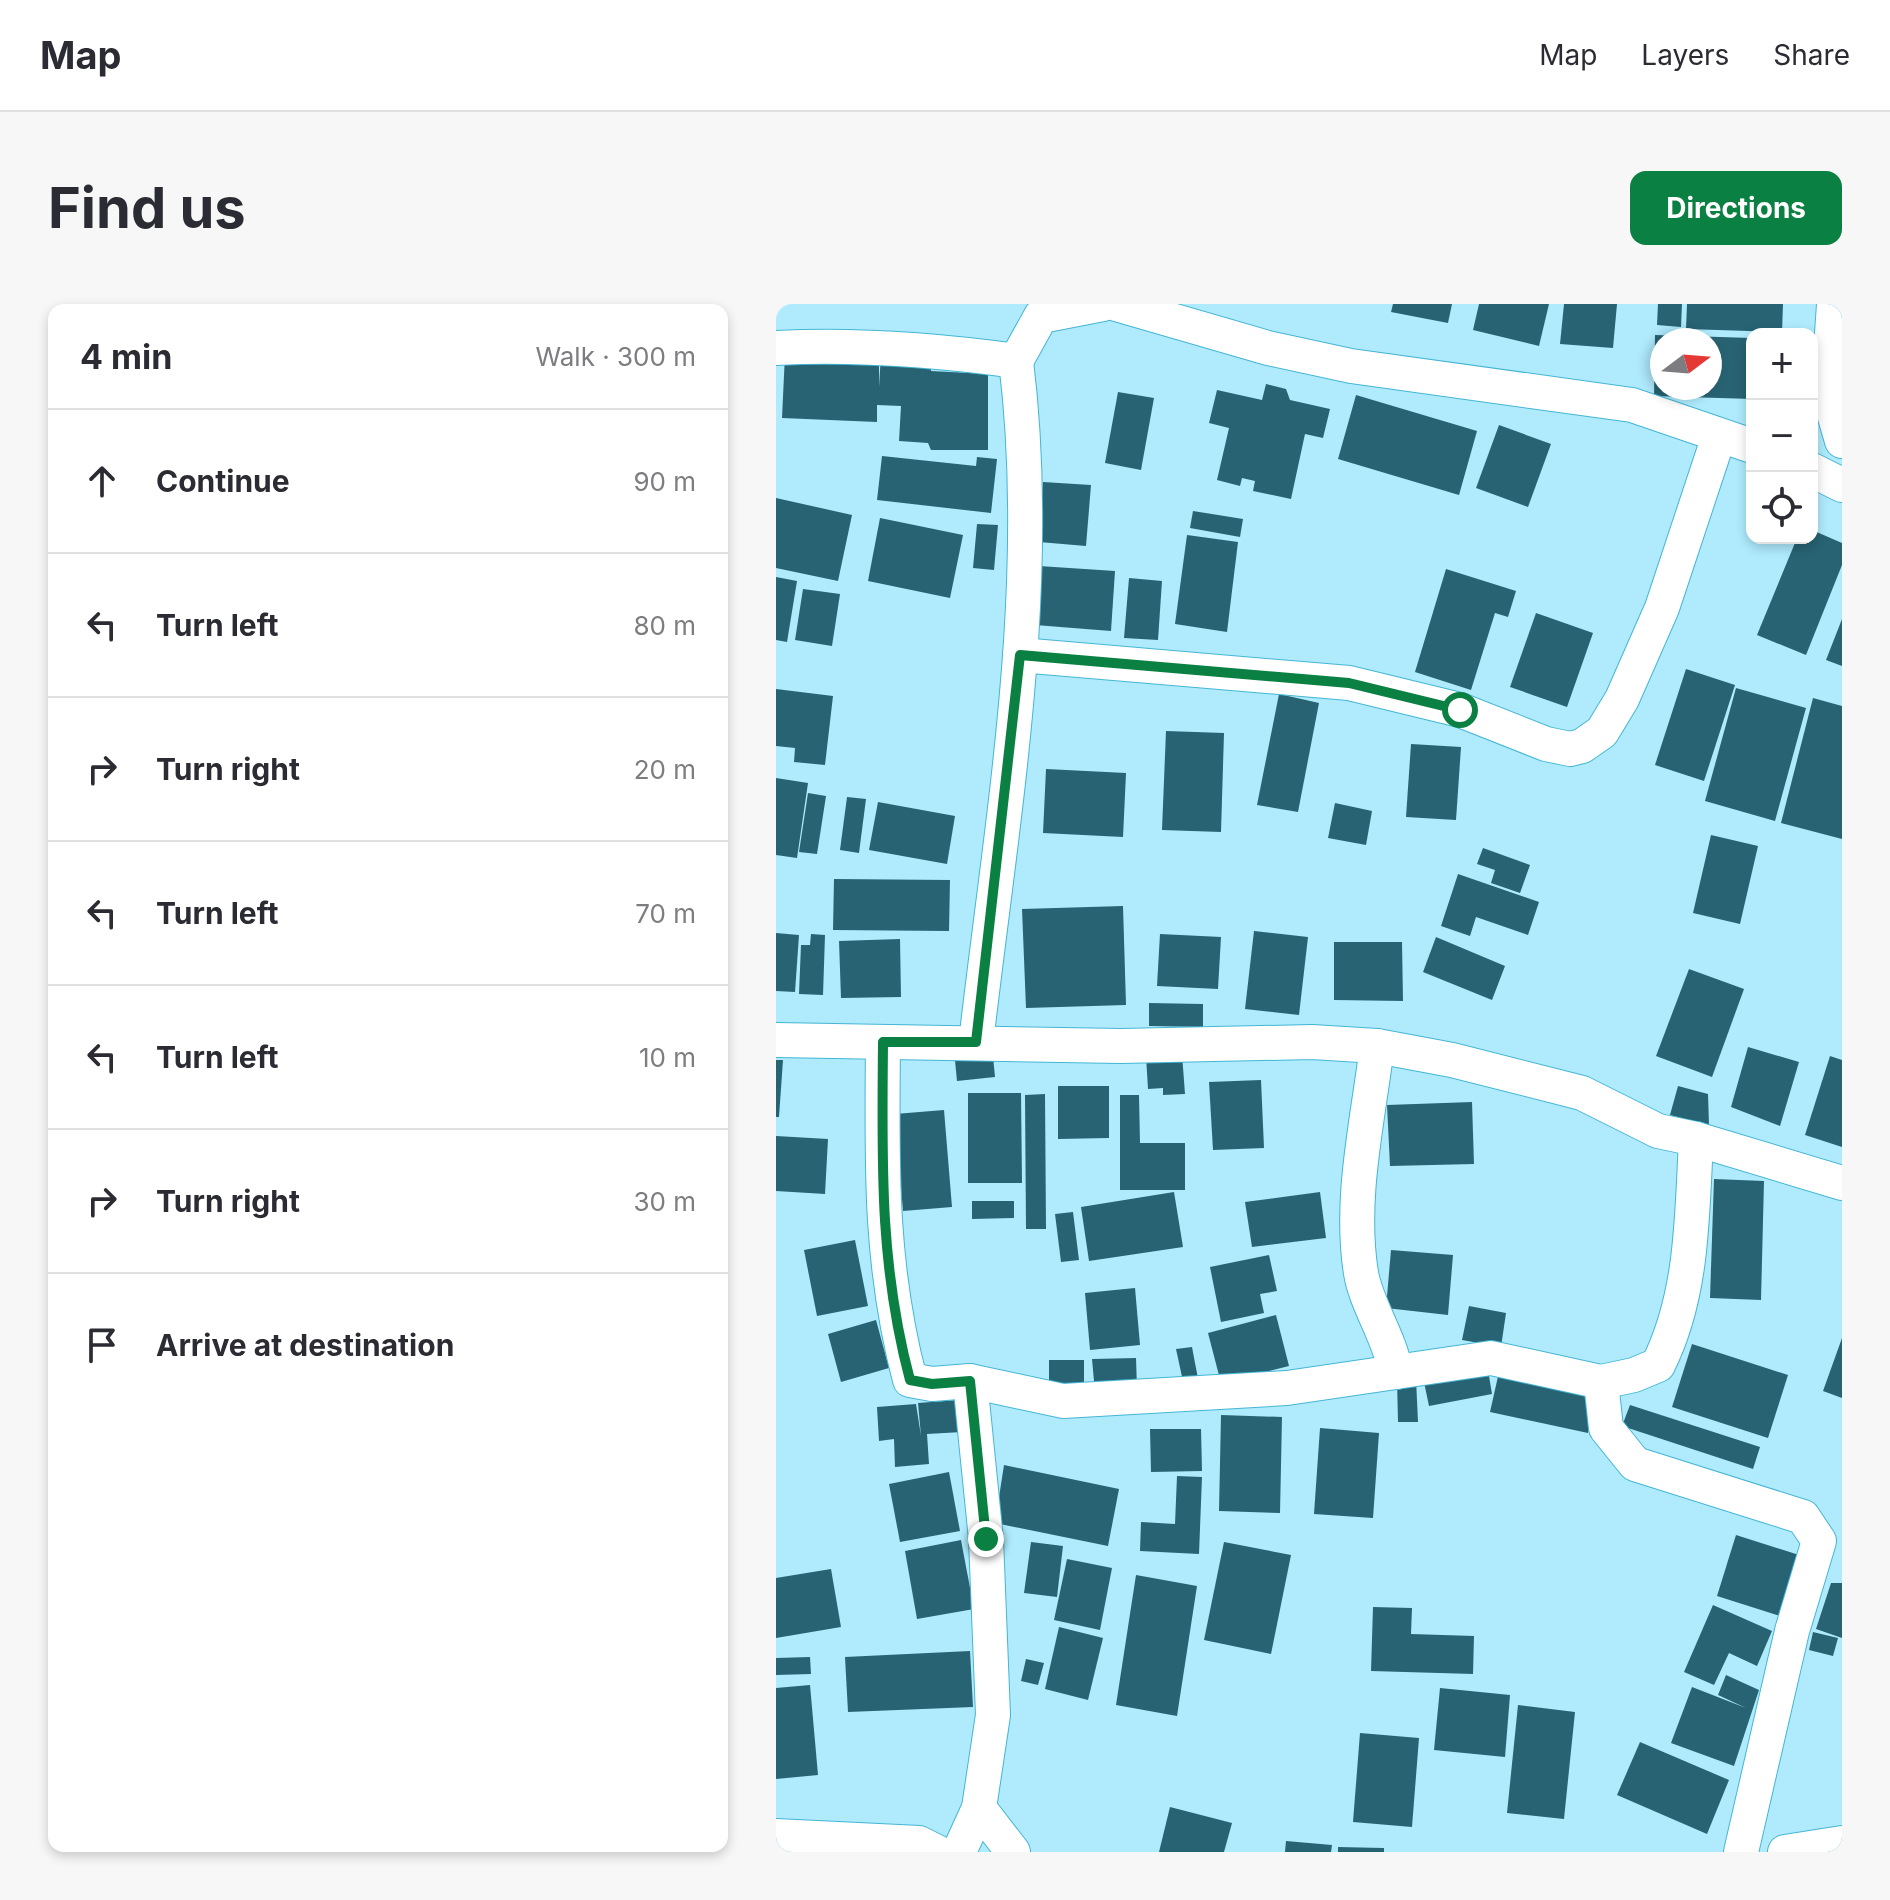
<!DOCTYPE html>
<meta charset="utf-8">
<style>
body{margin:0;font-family:Inter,sans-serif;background:#f7f7f7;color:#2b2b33}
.controls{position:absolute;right:24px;top:24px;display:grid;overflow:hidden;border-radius:16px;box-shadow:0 4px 12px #0003}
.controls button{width:72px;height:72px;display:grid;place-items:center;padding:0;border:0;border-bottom:2px solid #e1e1e2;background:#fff;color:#2b2b33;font:40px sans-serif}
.compass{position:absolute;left:874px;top:24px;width:72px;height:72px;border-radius:50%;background:#fff;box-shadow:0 4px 12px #0003;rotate:74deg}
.stop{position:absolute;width:24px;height:24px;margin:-18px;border:6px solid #0b8043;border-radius:50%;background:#fff}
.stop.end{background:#0b8043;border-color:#fff;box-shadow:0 2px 8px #0008}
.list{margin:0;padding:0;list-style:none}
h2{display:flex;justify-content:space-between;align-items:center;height:104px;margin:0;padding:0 32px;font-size:34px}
h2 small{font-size:26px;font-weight:400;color:#7c7c81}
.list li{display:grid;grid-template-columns:52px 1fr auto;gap:24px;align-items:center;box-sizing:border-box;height:144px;padding:0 32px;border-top:2px solid #e1e1e2}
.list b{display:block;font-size:30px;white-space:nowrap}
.list em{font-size:26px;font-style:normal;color:#7c7c81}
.icon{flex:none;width:44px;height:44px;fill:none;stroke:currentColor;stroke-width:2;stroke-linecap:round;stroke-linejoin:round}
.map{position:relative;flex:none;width:1066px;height:1548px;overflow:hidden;border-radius:16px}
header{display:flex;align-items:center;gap:48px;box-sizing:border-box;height:112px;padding:0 40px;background:#fff;border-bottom:2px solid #e1e1e2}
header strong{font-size:38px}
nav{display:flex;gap:44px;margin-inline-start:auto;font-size:28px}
.intro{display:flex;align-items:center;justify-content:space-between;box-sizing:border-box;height:192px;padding:0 48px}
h1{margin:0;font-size:56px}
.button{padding:20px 36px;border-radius:16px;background:#0b8043;color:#fff;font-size:28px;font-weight:700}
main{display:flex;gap:48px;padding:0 48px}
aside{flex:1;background:#fff;border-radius:16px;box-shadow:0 4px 12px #0003}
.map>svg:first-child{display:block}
.building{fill:#286373;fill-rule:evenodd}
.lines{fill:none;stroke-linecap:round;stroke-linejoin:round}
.minor-casing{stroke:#44b6d4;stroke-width:36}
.minor{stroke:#fff;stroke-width:34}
.route{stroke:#0b8043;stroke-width:10}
</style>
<header>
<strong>Map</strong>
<nav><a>Map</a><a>Layers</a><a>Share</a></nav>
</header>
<div class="intro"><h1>Find us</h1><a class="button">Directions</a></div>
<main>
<aside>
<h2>4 min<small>Walk · 300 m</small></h2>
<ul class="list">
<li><svg class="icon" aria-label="ahead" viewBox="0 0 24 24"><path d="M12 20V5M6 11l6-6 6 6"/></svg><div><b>Continue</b></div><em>90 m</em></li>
<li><svg class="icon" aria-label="left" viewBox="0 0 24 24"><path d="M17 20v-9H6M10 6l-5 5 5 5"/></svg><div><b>Turn left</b></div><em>80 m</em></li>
<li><svg class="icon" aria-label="right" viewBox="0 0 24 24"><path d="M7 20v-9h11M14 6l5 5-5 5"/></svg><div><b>Turn right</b></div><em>20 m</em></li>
<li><svg class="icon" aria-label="left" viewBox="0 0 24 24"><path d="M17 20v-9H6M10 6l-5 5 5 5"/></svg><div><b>Turn left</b></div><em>70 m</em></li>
<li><svg class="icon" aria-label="left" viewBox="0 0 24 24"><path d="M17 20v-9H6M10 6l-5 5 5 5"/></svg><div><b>Turn left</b></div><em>10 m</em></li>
<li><svg class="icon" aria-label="right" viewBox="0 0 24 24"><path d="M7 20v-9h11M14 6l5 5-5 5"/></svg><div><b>Turn right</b></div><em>30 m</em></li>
<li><svg class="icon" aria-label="arrive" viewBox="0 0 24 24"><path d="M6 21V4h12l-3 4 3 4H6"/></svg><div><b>Arrive at destination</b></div></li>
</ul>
</aside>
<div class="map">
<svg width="1066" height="1548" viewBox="0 0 1066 1548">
<rect width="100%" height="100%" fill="#afebfd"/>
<g class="building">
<path d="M 617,0 L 676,0 L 672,19 L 615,8 Z"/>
<path d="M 703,0 L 773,0 L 763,42 L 697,26 Z"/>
<path d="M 788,0 L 841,0 L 837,44 L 784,40 Z"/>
<path d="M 882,0 L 906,0 L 905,23 L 881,21 Z"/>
<path d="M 911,0 L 1007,0 L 1006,28 L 910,25 Z"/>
<path d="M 879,31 L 976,34 L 976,95 L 878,92 ZM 886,36 L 934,36 L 934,84 L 886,84 Z"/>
<path d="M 105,49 L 154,52 L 155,67 L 212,70 L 212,146 L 155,146 L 152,139 L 123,137 L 125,102 L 101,101 L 101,118 L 6,114 L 9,50 L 103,54 L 103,83 Z"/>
<path d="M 490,80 L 510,85 L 514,96 L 554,105 L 547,134 L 529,130 L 515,195 L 477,187 L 479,177 L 466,174 L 464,182 L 441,176 L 453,124 L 433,119 L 441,86 L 486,96 Z"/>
<path d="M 342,88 L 378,94 L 365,166 L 329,159 Z"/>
<path d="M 580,91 L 701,127 L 683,191 L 562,155 Z"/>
<path d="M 723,121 L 775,140 L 752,203 L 700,184 Z"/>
<path d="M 106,152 L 200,162 L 201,153 L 221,155 L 215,209 L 101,196 Z"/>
<path d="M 267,178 L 315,181 L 310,242 L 263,238 Z"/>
<path d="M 0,194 L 76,211 L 62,277 L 0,264 Z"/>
<path d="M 417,207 L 467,215 L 464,233 L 414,224 Z"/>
<path d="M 104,214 L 187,231 L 174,294 L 92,277 Z"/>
<path d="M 201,220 L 222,221 L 218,266 L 197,264 Z"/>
<path d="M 1036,226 L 1066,239 L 1066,261 L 1030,351 L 981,331 L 1021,234 L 1036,234 Z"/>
<path d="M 411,231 L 462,238 L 451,328 L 399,320 Z"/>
<path d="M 263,262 L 339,267 L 335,327 L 259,321 Z"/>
<path d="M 670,265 L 740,287 L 732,313 L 719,309 L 695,386 L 639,368 Z"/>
<path d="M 0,273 L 21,277 L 11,338 L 0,336 Z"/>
<path d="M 353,274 L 386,277 L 382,336 L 348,334 Z"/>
<path d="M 27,285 L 64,290 L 56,342 L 19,336 Z"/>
<path d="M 760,309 L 817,329 L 791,403 L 734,383 Z"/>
<path d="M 1066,315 L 1066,362 L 1050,356 Z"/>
<path d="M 910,365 L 959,381 L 928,477 L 879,461 Z"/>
<path d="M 960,384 L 1030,404 L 999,517 L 929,497 Z"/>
<path d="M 0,385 L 57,392 L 49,461 L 18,458 L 19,444 L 0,442 Z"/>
<path d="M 503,390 L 543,399 L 522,508 L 481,501 Z"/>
<path d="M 1037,394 L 1066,402 L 1066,535 L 1005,519 Z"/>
<path d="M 390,427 L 448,429 L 445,528 L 386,526 Z"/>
<path d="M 635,440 L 685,443 L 680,516 L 630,513 Z"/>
<path d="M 270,465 L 350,469 L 347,533 L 267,529 Z"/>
<path d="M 0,474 L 32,479 L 21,554 L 0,551 Z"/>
<path d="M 32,489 L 50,492 L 41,550 L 23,548 Z"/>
<path d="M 71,493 L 90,495 L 83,549 L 64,546 Z"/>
<path d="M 102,498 L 179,512 L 171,560 L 93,546 Z"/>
<path d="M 559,499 L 596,507 L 590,541 L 552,534 Z"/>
<path d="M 935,531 L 982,542 L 964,620 L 917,609 Z"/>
<path d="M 707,544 L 754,561 L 744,589 L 715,579 L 719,566 L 701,560 Z"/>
<path d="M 682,570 L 763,598 L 752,631 L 700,613 L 694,632 L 665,622 Z"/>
<path d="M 58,575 L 174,576 L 173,627 L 57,626 Z"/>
<path d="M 347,602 L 350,701 L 250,704 L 246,605 Z"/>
<path d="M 478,627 L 532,633 L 523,711 L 469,705 Z"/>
<path d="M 0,629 L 23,631 L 19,688 L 0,687 Z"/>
<path d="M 35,630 L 49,631 L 47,691 L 23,690 L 25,641 L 34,641 Z"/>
<path d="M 384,630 L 445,633 L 442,685 L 381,682 Z"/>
<path d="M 660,633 L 729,662 L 716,696 L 647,668 Z"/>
<path d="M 124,635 L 125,693 L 65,694 L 63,637 Z"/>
<path d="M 558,638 L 626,638 L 627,697 L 558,696 Z"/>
<path d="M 913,665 L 968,685 L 936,773 L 880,752 Z"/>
<path d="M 373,699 L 427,700 L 427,723 L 373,722 Z"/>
<path d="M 216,742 L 219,773 L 181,777 L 178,746 Z"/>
<path d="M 972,743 L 1023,758 L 1004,822 L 955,803 Z"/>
<path d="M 406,750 L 409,790 L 387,791 L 387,784 L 372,785 L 370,752 Z"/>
<path d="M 1054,752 L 1066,756 L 1066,843 L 1029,831 Z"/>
<path d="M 0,756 L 7,756 L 3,813 L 0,813 Z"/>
<path d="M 485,776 L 488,844 L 437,846 L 433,778 Z"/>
<path d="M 282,782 L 333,782 L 333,834 L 282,835 Z"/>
<path d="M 902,782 L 932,790 L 933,821 L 894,811 Z"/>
<path d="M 192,789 L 245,789 L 246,879 L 192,879 Z"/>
<path d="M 269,790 L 270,925 L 250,925 L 249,791 Z"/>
<path d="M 344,791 L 363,791 L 364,839 L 409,839 L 409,886 L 344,886 Z"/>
<path d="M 696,798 L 698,860 L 614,862 L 611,801 Z"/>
<path d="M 168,806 L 176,903 L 127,907 L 119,810 Z"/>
<path d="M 0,832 L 52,835 L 49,890 L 0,887 Z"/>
<path d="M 938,875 L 988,877 L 985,996 L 934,994 Z"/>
<path d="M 398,888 L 407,943 L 313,957 L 305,903 Z"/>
<path d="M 544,888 L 550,934 L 476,943 L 469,898 Z"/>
<path d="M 196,897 L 238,897 L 238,914 L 196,915 Z"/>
<path d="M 297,908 L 303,956 L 285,958 L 279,910 Z"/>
<path d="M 79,936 L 92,1002 L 41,1012 L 28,946 Z"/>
<path d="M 615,946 L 677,951 L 672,1011 L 610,1004 Z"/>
<path d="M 493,951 L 501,987 L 484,990 L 488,1009 L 445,1018 L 434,963 Z"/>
<path d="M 359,984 L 364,1041 L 314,1046 L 309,989 Z"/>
<path d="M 693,1002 L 730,1009 L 725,1043 L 686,1036 Z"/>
<path d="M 500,1011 L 513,1062 L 445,1079 L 432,1029 Z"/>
<path d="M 100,1016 L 113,1064 L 65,1078 L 52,1030 Z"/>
<path d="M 1066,1034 L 1066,1094 L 1047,1087 Z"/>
<path d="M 916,1040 L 1012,1071 L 992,1134 L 896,1103 Z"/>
<path d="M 416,1043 L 423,1080 L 408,1082 L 400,1045 Z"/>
<path d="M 360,1054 L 361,1086 L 319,1088 L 316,1055 Z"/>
<rect x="273" y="1056" width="35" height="29"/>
<path d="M 712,1066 L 716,1090 L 653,1102 L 648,1078 Z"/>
<path d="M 723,1068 L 820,1089 L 812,1129 L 714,1108 Z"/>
<path d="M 621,1075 L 640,1075 L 642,1118 L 622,1118 Z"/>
<path d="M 183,1096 L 186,1128 L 151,1130 L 153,1160 L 119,1163 L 118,1135 L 103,1137 L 101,1103 L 140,1100 L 145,1132 L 142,1099 Z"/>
<path d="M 854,1101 L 984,1143 L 977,1165 L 846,1122 Z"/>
<path d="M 445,1111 L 506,1113 L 504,1209 L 443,1207 Z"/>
<path d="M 544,1124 L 603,1129 L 597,1214 L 538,1210 Z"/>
<path d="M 374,1125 L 425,1125 L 426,1167 L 375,1168 Z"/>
<path d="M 228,1161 L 343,1185 L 332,1242 L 219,1219 Z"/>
<path d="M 173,1168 L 184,1227 L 124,1238 L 113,1180 Z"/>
<path d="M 401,1172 L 426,1173 L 423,1250 L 364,1247 L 365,1218 L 399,1220 Z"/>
<path d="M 960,1231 L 1023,1251 L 1004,1312 L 941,1292 Z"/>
<path d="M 185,1236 L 198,1305 L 141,1315 L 129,1247 Z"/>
<path d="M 255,1238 L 287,1242 L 281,1293 L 248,1289 Z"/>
<path d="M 448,1238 L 515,1251 L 495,1350 L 428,1336 Z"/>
<path d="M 291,1255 L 336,1264 L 324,1326 L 278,1316 Z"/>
<path d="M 55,1265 L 65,1323 L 0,1334 L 0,1274 Z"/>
<path d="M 360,1271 L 421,1282 L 401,1412 L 340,1401 Z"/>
<path d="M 1055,1279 L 1066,1279 L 1066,1334 L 1040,1325 Z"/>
<path d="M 937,1301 L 996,1327 L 981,1362 L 953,1349 L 938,1381 L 908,1368 Z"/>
<path d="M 597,1303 L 636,1304 L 635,1330 L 698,1332 L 697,1370 L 595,1367 Z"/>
<path d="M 283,1323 L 327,1334 L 312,1396 L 269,1385 Z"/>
<path d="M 1037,1328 L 1062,1334 L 1057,1352 L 1033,1346 Z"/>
<path d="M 194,1347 L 197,1403 L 72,1408 L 69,1353 Z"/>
<path d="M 34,1353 L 35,1370 L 0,1371 L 0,1354 Z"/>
<path d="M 250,1355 L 268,1359 L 262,1381 L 245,1377 Z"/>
<path d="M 950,1371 L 983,1386 L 958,1462 L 895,1439 L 916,1383 L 970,1404 L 942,1391 Z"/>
<path d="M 34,1381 L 42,1471 L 0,1475 L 0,1384 Z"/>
<path d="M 664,1384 L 734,1391 L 729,1453 L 658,1446 Z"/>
<path d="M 742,1401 L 799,1408 L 788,1515 L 731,1509 Z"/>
<path d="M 584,1429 L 643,1434 L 636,1523 L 577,1518 Z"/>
<path d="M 864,1438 L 953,1476 L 931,1530 L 841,1491 Z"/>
<path d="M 394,1503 L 456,1519 L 448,1548 L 383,1548 Z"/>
<path d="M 510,1537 L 556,1541 L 555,1548 L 509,1548 Z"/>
<path d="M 562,1543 L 608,1544 L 608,1548 L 562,1548 Z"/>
</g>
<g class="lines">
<defs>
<g id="minor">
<path d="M 340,0 L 492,44 L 575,62 L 856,101 L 976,142"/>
<path d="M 1058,0 L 1052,89 L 1066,137"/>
<path d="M 0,44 C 81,40 160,46 240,57 L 265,12 L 327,0"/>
<path d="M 1036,166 L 1066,181"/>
<path d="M 244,351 L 573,379 L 684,406 L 770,440 L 794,445 L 806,442 L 826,428 L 846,395 L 886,304 L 943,132"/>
<path d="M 0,736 L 345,742 L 536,738 L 601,742 L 676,756 L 806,789 L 882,827 L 920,835 L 1066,879"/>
<path d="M 107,738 C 106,858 103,958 134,1076 L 156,1080 L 194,1077 L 287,1097 L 511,1084 L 715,1054 L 825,1078 L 858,1071 L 882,1061 C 917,991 916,912 920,835"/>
<path d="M 200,738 C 226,513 268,283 240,57"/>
<path d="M 601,742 C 592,817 573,894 585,969 C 590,1000 613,1032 620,1068"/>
<path d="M 825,1078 L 830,1124 L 859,1160 L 1027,1213 L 1043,1237 L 1016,1327 L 965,1548"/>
<path d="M 203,1504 L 237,1548"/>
<path d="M 0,1532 L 143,1539 L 161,1548"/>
<path d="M 183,1548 L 203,1504 L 217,1411 L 210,1235 L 194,1077"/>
<path d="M 1009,1548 L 1066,1539"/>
</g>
</defs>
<use href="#minor" class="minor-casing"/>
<use href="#minor" class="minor"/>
</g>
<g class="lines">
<path class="route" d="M 210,1235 L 194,1077 L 156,1080 L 134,1076 C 103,960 106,856 107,738 L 200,738 L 244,351 L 573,379 L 684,406"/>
</g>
</svg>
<div class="controls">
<button>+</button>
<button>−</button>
<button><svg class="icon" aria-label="locate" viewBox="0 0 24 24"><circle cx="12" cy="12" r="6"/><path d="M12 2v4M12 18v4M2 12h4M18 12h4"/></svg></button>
</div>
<svg class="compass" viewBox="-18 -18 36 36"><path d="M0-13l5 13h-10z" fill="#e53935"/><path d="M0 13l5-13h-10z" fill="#7c7c81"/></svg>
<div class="stop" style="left:684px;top:406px"></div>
<div class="stop end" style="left:210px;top:1235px"></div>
</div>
</main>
